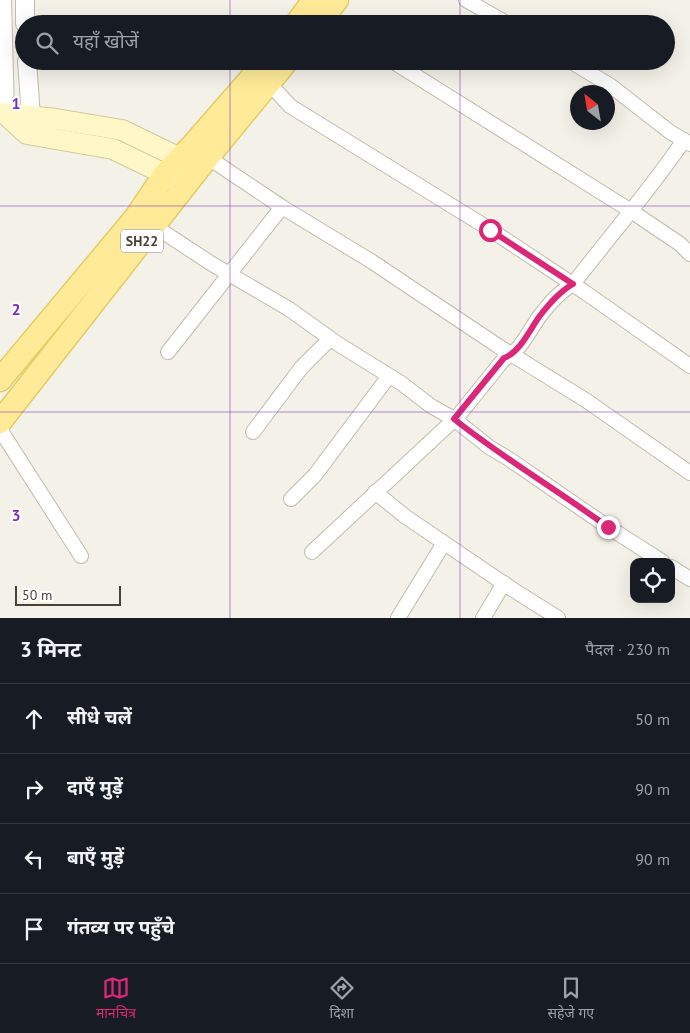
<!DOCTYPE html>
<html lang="hi">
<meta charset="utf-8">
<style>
body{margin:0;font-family:"PT Sans","Noto Sans Devanagari",sans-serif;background:#20242c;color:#f1f3f6}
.controls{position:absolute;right:15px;bottom:15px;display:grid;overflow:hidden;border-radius:10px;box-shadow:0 5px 20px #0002}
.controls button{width:45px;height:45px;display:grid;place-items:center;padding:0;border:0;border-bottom:1px solid #363941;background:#171b24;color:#f1f3f6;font:25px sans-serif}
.compass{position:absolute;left:570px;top:85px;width:45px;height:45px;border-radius:50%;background:#171b24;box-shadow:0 5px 20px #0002;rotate:329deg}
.scale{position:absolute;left:15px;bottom:12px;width:106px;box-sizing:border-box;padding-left:5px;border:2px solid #484337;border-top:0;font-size:14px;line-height:18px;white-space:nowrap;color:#484337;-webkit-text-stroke:4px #fff;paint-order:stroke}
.stop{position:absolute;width:15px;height:15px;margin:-11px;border:4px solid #db2777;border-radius:50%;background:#fff}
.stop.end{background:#db2777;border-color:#fff;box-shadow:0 1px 5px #0008}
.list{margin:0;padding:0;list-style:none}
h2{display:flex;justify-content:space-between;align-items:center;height:65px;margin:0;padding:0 20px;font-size:21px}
h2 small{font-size:16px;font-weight:400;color:#9ea1a6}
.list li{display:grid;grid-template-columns:32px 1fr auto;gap:15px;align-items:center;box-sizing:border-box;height:70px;padding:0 20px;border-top:1px solid #363941}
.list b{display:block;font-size:19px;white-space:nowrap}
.list em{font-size:16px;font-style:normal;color:#9ea1a6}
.icon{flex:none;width:28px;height:28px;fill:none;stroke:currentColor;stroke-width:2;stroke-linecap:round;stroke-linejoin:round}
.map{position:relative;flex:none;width:690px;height:618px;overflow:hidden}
.search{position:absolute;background:#171b24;box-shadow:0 5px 20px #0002;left:15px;right:15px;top:15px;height:55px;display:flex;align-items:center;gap:12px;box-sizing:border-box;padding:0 18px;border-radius:28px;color:#9ea1a6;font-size:19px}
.sheet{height:345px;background:#171b24}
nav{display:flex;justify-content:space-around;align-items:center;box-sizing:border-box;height:70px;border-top:1px solid #363941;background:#171b24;font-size:14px;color:#9ea1a6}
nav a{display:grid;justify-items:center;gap:2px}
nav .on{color:#db2777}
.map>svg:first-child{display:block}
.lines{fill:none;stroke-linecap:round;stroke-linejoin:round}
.minor-casing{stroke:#c0bbab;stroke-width:16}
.tertiary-casing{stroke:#c0bbab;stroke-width:20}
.secondary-casing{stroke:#d5ca98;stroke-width:22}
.primary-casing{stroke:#e5cb66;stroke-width:25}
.minor{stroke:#fff;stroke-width:14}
.tertiary{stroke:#fff;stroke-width:18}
.secondary{stroke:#fff7c8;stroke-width:20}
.primary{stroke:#ffeb97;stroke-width:22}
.route{stroke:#db2777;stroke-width:6}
.grid{fill:none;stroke:#7b2cbf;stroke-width:1;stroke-opacity:0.55}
.labels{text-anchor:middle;stroke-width:4.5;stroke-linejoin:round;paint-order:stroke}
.shield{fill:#fff;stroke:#7f7b73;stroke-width:1}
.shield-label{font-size:14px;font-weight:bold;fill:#484337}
.grid-label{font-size:16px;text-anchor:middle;font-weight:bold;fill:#7b2cbf;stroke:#fff;stroke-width:4.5;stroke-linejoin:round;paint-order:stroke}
</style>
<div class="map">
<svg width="690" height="618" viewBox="0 0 690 618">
<rect width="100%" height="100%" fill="#f4f2e8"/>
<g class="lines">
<defs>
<g id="minor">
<path d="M 466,0 L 508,24"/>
<path d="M 326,14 L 339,24"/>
<path d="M 392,61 L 631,211 L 680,244 L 690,254"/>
<path d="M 570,61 L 611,86 L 670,132 L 690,144"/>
<path d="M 269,83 L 290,106 L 491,230 L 586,293 L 690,366"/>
<path d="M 203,154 L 282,207 L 371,261 L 498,346 L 587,401 L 690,473"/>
<path d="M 148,222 L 212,264 L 289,309 L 338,344 L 401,383 L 431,406 L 454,419 L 489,447 L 509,459 L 608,527 L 663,562"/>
<path d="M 168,352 L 282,207"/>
<path d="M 0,423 L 3,434 L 81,556"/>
<path d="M 253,432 L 301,368 L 330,339"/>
<path d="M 375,492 L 406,517 L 515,591 L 558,618"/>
<path d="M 291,499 L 315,475 L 389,376"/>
<path d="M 312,552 L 458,416 L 504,359 C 520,352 529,331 539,317 C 549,304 559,292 573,284 C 610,236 650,190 684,140"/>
<path d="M 671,567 L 690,579"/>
<path d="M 398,618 L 444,543"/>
<path d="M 483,618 L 504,583"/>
</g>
<g id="tertiary">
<path d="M 2,0 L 5,114"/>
<path d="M 25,0 L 25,24"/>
<path d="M 27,61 L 32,131"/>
</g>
<g id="secondary">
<path d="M 0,113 L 56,119 L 122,130 L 194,165"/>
<path d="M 5,114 L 27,134 L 113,149 L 179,181"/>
</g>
<g id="primary">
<path d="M 296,24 L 314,0"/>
<path d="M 318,24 L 337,0"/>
<path d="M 0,380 L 136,217 L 165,174 L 191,147 L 266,61"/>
<path d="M 0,422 L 199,168 L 287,61"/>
</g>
</defs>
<use href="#minor" class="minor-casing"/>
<use href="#tertiary" class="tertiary-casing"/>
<use href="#secondary" class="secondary-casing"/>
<use href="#primary" class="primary-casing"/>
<use href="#minor" class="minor"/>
<use href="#tertiary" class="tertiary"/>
<use href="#secondary" class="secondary"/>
<use href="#primary" class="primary"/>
</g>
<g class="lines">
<path class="route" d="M 490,230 L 573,284 C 559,292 549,304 539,317 C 529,331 520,352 504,358 L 454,419 C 503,458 557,490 608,527"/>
</g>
<path class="grid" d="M 230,0 L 230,24M 460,0 L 460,24M 230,61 L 230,618M 460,61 L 460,618M 0,206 L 690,206M 0,412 L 690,412"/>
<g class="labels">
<rect class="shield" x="121" y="229.5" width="42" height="23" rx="4"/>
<g class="shield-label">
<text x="142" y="246">SH22</text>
</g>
</g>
<g class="grid-label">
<text x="16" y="109">1</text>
<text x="16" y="315">2</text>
<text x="16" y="521">3</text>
</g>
</svg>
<div class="controls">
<button><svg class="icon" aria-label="locate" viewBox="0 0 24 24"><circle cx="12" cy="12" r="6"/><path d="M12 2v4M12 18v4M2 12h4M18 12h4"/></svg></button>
</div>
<svg class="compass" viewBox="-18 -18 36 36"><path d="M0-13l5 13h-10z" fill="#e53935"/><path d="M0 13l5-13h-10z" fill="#9ea1a6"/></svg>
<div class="scale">50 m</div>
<div class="stop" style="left:490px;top:230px"></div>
<div class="stop end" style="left:608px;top:527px"></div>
<div class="search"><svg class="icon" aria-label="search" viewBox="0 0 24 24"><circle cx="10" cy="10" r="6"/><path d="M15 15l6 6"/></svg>यहाँ खोजें</div>
</div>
<section class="sheet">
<h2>3 मिनट<small>पैदल · 230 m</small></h2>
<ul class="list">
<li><svg class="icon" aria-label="ahead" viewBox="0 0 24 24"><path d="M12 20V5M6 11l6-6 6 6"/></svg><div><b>सीधे चलें</b></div><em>50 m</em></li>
<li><svg class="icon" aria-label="right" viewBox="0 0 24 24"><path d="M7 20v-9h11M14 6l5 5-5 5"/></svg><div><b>दाएँ मुड़ें</b></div><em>90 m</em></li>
<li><svg class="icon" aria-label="left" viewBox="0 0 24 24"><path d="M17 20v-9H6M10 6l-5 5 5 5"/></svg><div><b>बाएँ मुड़ें</b></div><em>90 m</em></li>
<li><svg class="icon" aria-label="arrive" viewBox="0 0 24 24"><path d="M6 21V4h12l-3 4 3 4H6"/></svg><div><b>गंतव्य पर पहुँचे</b></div></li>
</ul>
</section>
<nav>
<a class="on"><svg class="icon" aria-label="map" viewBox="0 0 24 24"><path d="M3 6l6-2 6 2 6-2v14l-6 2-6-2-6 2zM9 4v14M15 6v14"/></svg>मानचित्र</a>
<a><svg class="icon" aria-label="directions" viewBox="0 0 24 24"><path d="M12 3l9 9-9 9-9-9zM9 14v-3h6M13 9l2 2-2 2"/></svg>दिशा</a>
<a><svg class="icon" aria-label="saved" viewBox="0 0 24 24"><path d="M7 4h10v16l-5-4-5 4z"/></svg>सहेजे गए</a>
</nav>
